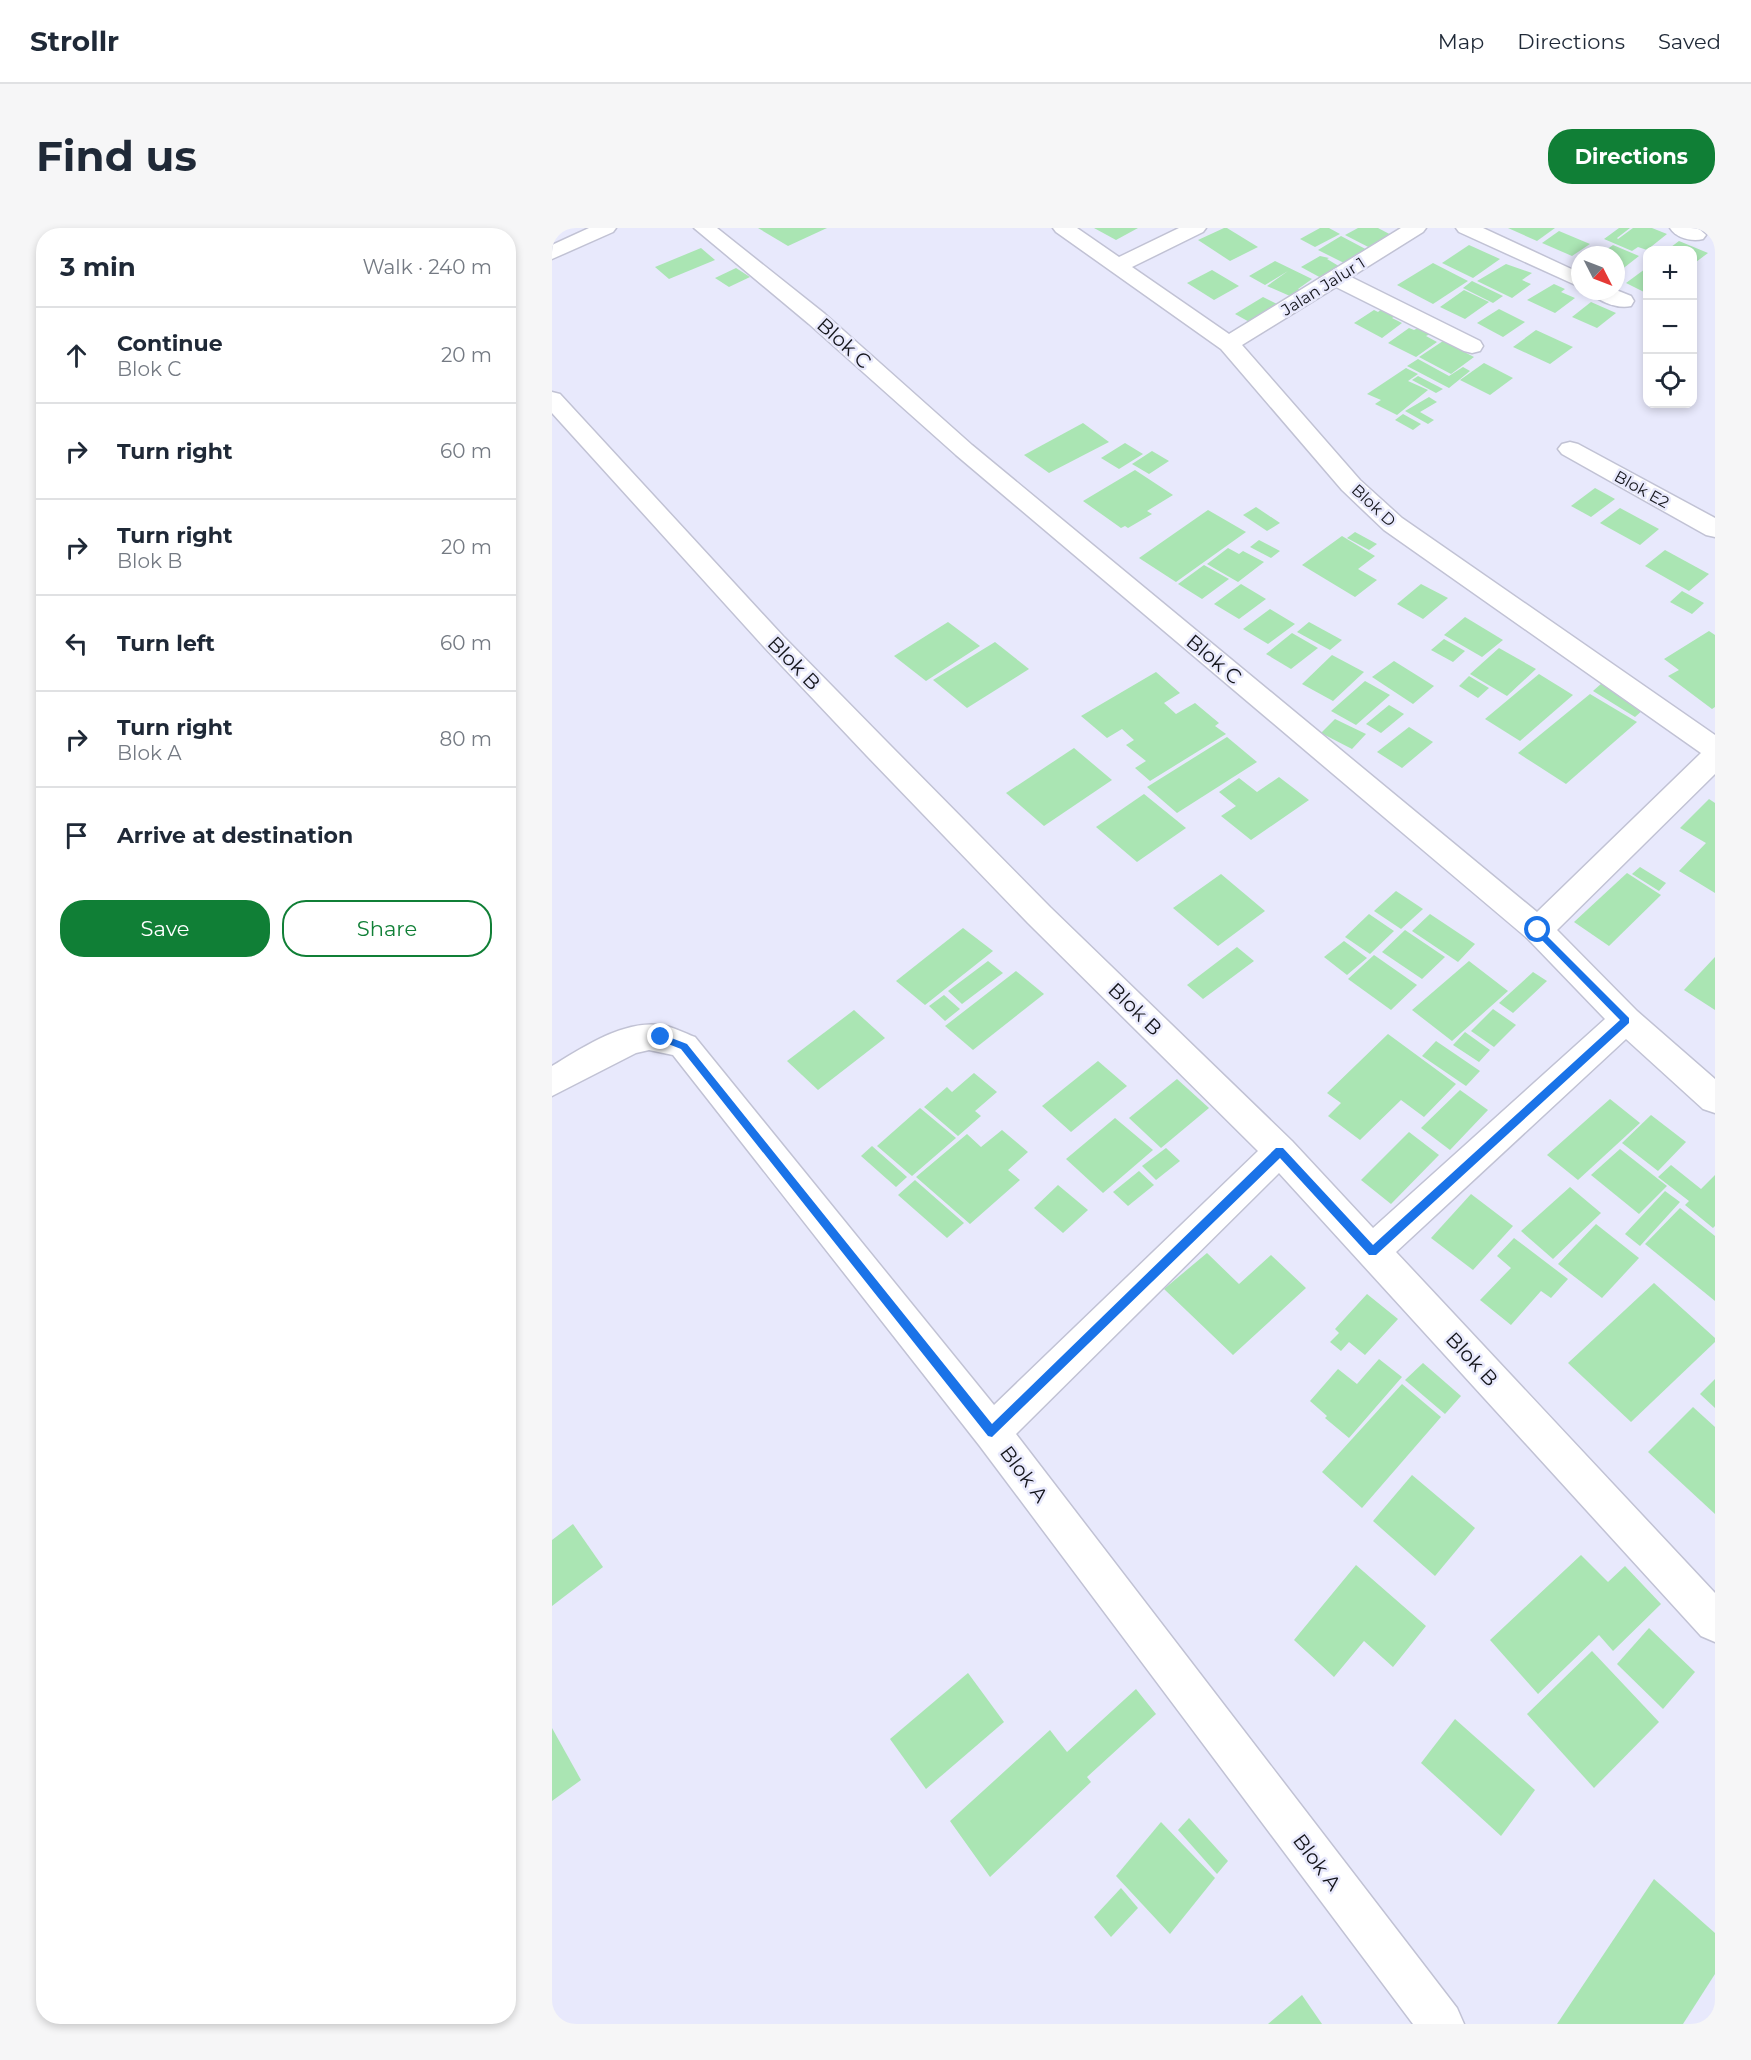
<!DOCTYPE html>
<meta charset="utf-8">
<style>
body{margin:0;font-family:Montserrat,sans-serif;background:#f6f6f7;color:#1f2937}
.controls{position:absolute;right:18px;top:18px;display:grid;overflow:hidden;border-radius:12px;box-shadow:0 3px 9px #0003}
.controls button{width:54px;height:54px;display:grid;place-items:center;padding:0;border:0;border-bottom:2px solid #e0e1e3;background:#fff;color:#1f2937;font:30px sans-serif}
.compass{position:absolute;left:1019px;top:18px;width:54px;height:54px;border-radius:50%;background:#fff;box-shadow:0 3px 9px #0003;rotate:132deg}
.stop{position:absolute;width:18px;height:18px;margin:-14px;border:4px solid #1a73e8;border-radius:50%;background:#fff}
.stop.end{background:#1a73e8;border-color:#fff;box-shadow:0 2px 6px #0008}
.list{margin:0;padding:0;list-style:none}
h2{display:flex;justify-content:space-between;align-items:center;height:78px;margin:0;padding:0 24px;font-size:26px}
h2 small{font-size:20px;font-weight:400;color:#747a83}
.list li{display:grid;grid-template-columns:39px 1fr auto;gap:18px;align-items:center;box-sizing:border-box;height:96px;padding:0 24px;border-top:2px solid #e0e1e3}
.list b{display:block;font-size:22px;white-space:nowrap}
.list p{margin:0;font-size:20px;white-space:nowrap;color:#747a83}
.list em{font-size:20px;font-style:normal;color:#747a83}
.actions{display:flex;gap:12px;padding:18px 24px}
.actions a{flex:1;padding:14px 0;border:2px solid #107f36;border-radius:24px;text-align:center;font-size:21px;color:#107f36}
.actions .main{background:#107f36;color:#fff}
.icon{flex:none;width:33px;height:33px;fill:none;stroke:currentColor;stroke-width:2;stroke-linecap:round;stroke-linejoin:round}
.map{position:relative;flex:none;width:1163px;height:1796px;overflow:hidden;border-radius:24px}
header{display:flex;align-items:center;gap:36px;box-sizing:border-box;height:84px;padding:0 30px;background:#fff;border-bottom:2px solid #e0e1e3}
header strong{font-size:28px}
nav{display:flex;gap:33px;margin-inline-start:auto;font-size:21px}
.intro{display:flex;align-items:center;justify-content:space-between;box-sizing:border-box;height:144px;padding:0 36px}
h1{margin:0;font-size:42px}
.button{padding:15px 27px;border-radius:24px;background:#107f36;color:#fff;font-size:21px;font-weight:700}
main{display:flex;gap:36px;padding:0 36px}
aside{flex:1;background:#fff;border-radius:24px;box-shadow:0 3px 9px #0003}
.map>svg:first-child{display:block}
.building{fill:#aae5b3}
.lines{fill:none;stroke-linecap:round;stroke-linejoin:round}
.street-casing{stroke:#c1c2d4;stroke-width:3}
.street{fill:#fff;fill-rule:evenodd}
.route{fill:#1a73e8}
.labels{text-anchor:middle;stroke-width:5;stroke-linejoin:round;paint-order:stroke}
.far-street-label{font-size:16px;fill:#13141a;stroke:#e8e9fc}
.street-label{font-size:20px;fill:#13141a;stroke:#e8e9fc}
</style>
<header>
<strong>Strollr</strong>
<nav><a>Map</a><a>Directions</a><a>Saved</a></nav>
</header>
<div class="intro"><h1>Find us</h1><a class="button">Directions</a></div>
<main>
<aside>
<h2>3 min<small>Walk · 240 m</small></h2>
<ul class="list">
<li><svg class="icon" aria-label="ahead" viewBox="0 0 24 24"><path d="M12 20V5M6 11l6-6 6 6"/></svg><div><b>Continue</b><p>Blok C</p></div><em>20 m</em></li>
<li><svg class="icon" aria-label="right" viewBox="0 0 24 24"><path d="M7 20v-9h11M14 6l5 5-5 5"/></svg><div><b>Turn right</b></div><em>60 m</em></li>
<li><svg class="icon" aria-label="right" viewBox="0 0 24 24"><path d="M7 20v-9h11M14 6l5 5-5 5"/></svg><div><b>Turn right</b><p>Blok B</p></div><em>20 m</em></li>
<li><svg class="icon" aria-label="left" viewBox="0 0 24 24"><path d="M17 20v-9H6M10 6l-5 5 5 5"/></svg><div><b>Turn left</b></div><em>60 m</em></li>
<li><svg class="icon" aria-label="right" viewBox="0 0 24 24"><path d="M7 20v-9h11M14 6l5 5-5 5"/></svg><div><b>Turn right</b><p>Blok A</p></div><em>80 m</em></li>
<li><svg class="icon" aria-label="arrive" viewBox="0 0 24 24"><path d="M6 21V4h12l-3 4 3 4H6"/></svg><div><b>Arrive at destination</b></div></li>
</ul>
<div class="actions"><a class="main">Save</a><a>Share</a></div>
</aside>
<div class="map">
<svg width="1163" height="1796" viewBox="0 0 1163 1796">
<rect width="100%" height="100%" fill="#e8e9fc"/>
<g class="building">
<path d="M 206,0 L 275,0 L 236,18 Z"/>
<path d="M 542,0 L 586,0 L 564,12 Z"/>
<path d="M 672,0 L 675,0 L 706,19 L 678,33 L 646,12 Z"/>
<path d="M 768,0 L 777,0 L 788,6 L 763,19 L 748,11 Z"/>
<path d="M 806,0 L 826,0 L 845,10 L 824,23 L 793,7 Z"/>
<path d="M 956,0 L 1003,0 L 985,13 Z"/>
<path d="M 1067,0 L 1078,0 L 1065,10 L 1066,11 L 1081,0 L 1100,0 L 1115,6 L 1095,22 L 1086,19 L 1080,23 L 1052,11 Z"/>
<path d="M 1007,3 L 1038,16 L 1020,28 L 990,15 Z"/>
<path d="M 789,8 L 821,25 L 798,38 L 766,22 Z"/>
<path d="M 1127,13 L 1156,25 L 1140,37 L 1140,22 L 1115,22 Z"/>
<path d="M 917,17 L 948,31 L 921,50 L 890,35 Z"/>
<path d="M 1061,17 L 1087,28 L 1064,46 L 1064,27 L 1047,27 Z"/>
<path d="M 149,20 L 163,32 L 117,51 L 103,39 Z"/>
<path d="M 768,28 L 777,30 L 775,31 L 790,40 L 771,51 L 749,39 Z"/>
<path d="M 723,33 L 760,51 L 746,61 L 756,66 L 747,72 L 715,58 L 736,43 L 713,57 L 697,48 Z"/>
<path d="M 881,35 L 916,53 L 881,76 L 845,57 Z"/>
<path d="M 954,36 L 980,45 L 970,52 L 979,56 L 960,70 L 925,53 Z"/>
<path d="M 184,40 L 198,49 L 177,59 L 163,50 Z"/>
<path d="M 1093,41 L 1096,43 L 1096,66 L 1074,55 Z"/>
<path d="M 660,42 L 687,58 L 662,72 L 635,55 Z"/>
<path d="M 920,53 L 951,68 L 941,75 L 911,60 Z"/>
<path d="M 1002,56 L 1013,61 L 1009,64 L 1023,70 L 1003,85 L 975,72 Z"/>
<path d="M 912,62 L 937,74 L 913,91 L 888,79 Z"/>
<path d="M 711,69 L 729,78 L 701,96 L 683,86 Z"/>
<path d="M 1039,74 L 1064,85 L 1045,100 L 1020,89 Z"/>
<path d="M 831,80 L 845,87 L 840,90 L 850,95 L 830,110 L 802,95 L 822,82 L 826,84 Z"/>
<path d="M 947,81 L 973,94 L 951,109 L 925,95 Z"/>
<path d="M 857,100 L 862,102 L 866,100 L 878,106 L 874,108 L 885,114 L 864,129 L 836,115 Z"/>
<path d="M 984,102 L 1021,119 L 998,136 L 961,119 Z"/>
<path d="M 891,113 L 922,129 L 899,146 L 867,129 Z"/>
<path d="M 866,131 L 897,148 L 911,139 L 918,143 L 897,160 L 855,138 Z"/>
<path d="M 932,135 L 961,150 L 938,167 L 908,152 Z"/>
<path d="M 854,140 L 866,146 L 856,153 L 876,162 L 845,187 L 823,176 L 829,172 L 815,166 Z"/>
<path d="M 866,148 L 891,161 L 884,165 L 860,152 Z"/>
<path d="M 877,169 L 885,174 L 868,184 L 882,192 L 876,196 L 853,183 Z"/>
<path d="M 851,186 L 869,196 L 861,202 L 843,192 Z"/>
<path d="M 531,195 L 557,214 L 497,245 L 472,227 Z"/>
<path d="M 573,215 L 591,226 L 567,241 L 549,230 Z"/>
<path d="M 600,223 L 617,233 L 597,246 L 580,236 Z"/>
<path d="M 583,242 L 621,267 L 595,283 L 600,286 L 576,300 L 573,298 L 569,300 L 531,273 Z"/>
<path d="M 1043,260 L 1063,271 L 1039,289 L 1019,278 Z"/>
<path d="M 704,279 L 728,295 L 715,303 L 691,287 Z"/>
<path d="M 1068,280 L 1107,301 L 1088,317 L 1048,295 Z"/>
<path d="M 656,282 L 694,304 L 624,354 L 587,330 Z"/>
<path d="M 803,304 L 825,316 L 817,322 L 795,310 Z"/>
<path d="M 790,308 L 823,328 L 806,341 L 825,352 L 803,369 L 750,337 Z"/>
<path d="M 707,312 L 728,323 L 719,330 L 698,319 Z"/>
<path d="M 676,320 L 687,326 L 691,323 L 712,334 L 686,354 L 655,336 Z"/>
<path d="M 1113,322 L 1157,346 L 1137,363 L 1093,338 Z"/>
<path d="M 652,337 L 677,351 L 650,371 L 626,356 Z"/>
<path d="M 689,356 L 714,371 L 687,391 L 662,376 Z"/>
<path d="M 869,356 L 896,370 L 871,391 L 845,376 Z"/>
<path d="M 1130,363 L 1152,375 L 1140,386 L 1118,374 Z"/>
<path d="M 718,381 L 743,396 L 716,416 L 691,401 Z"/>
<path d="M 913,389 L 951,412 L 930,429 L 892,407 Z"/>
<path d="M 396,394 L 428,418 L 374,453 L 342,428 Z"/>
<path d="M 757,394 L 790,412 L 778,422 L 745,404 Z"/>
<path d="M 1157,403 L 1163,407 L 1163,479 L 1160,481 L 1116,448 L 1127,442 L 1112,431 Z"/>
<path d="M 740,405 L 766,420 L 739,441 L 714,426 Z"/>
<path d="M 892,411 L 913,423 L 901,434 L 879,422 Z"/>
<path d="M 443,414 L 477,441 L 415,480 L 381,452 Z"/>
<path d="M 947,420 L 984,441 L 955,468 L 918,446 Z"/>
<path d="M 780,427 L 812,444 L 781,473 L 750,456 Z"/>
<path d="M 842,433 L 882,458 L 861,476 L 820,449 Z"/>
<path d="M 604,444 L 628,465 L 612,475 L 624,486 L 643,475 L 667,495 L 663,498 L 674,506 L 598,553 L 583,540 L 594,533 L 574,517 L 582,512 L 570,501 L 555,510 L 529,488 Z"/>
<path d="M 987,446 L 1021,467 L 968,513 L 933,491 Z"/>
<path d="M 917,448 L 937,460 L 926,470 L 907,458 Z"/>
<path d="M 813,453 L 838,467 L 804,497 L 779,483 Z"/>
<path d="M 1050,455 L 1092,481 L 1083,489 L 1041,463 Z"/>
<path d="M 1038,466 L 1085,494 L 1014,556 L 966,525 Z"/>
<path d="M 837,477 L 852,486 L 829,505 L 814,496 Z"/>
<path d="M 783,491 L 814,506 L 800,521 L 769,505 Z"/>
<path d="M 857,499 L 881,514 L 850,540 L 825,524 Z"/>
<path d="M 675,509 L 705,534 L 625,585 L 595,559 Z"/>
<path d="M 522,520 L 560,552 L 492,598 L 454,565 Z"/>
<path d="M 727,549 L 757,572 L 699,612 L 669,588 L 684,578 L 667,564 L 687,550 L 705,564 Z"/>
<path d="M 592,566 L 634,600 L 585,634 L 544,599 Z"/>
<path d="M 1157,571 L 1163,575 L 1163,665 L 1127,643 L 1154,615 L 1128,600 Z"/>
<path d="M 1088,639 L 1114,655 L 1107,663 L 1080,646 Z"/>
<path d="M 1075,645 L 1109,667 L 1057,718 L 1022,694 Z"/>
<path d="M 669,646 L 713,683 L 666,718 L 621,680 Z"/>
<path d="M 844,663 L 871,681 L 849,701 L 822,683 Z"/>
<path d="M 817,686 L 842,703 L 818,726 L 793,709 Z"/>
<path d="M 878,686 L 923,716 L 906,734 L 860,703 Z"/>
<path d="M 411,700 L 441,723 L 373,777 L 344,753 Z"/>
<path d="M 853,702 L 893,729 L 870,751 L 830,724 Z"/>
<path d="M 792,713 L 815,730 L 795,747 L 772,729 Z"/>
<path d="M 685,719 L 702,733 L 651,771 L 635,757 Z"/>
<path d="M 822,727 L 865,757 L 839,782 L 796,751 Z"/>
<path d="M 1163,729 L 1163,782 L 1132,762 Z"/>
<path d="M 436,733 L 451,745 L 410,776 L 396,763 Z"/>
<path d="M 917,733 L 956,763 L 900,813 L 860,782 Z"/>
<path d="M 464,743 L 492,766 L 421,822 L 393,798 Z"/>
<path d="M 981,744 L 995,753 L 961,785 L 947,775 Z"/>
<path d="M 392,767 L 408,781 L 393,793 L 377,778 Z"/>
<path d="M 941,781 L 964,797 L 942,819 L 919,803 Z"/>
<path d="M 302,782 L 333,810 L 266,862 L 235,833 Z"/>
<path d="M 913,804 L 938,822 L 927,834 L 901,817 Z"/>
<path d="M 836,806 L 904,856 L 872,889 L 849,872 L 808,912 L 776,888 L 789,875 L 775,865 Z"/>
<path d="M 884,813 L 928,843 L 914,858 L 870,828 Z"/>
<path d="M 546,833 L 575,858 L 519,904 L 490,878 Z"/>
<path d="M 422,845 L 445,864 L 423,883 L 429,888 L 406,908 L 372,879 L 395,859 L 400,864 Z"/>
<path d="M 625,851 L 657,880 L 609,920 L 577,890 Z"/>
<path d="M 908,862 L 936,882 L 898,922 L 869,900 Z"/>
<path d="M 1058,871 L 1088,895 L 1026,952 L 995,927 Z"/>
<path d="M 368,880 L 404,910 L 360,948 L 325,918 Z"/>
<path d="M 1099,887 L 1134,914 L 1106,943 L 1070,915 Z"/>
<path d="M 563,890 L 601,922 L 551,965 L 514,931 Z"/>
<path d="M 450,902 L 476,924 L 456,942 L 468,952 L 418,996 L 364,949 L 415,906 L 429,919 Z"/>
<path d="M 857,904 L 887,927 L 839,976 L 809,952 Z"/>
<path d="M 320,918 L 355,949 L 344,959 L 309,928 Z"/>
<path d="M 614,920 L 628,933 L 604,952 L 590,938 Z"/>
<path d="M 1068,921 L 1115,958 L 1087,986 L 1039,947 Z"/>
<path d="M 1119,937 L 1149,961 L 1163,947 L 1163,998 L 1161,1000 L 1133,977 L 1137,973 L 1106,949 Z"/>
<path d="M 587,943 L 602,957 L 576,978 L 561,964 Z"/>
<path d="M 363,952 L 412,995 L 395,1010 L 346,967 Z"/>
<path d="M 506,957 L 536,982 L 511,1005 L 482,980 Z"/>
<path d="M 1018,959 L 1049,985 L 1001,1031 L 969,1003 Z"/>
<path d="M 1113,963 L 1128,974 L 1088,1018 L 1073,1006 Z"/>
<path d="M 919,966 L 961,998 L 921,1042 L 879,1010 Z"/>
<path d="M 1128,980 L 1163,1008 L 1163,1073 L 1093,1016 Z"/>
<path d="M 1044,996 L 1087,1030 L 1050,1070 L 1006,1036 Z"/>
<path d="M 962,1010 L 1016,1051 L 999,1070 L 989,1063 L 959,1097 L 928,1072 L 959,1040 L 945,1028 Z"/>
<path d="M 655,1025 L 687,1056 L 719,1027 L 754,1060 L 681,1127 L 612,1061 Z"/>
<path d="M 1102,1055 L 1163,1110 L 1163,1114 L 1079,1194 L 1016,1135 Z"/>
<path d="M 815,1066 L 846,1091 L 813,1127 L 797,1114 L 789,1123 L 778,1114 L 787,1105 L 783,1101 Z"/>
<path d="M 827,1131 L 850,1149 L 797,1210 L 773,1190 L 775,1188 L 758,1173 L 786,1141 L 805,1156 Z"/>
<path d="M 871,1135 L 909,1168 L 893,1186 L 853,1152 Z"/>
<path d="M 1163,1151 L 1163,1180 L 1148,1166 Z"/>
<path d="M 850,1156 L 889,1189 L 810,1280 L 770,1244 Z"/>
<path d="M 1141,1179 L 1163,1199 L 1163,1286 L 1096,1224 Z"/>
<path d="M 860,1247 L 923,1300 L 883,1348 L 821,1293 Z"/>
<path d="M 21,1296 L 51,1339 L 0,1378 L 0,1312 Z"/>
<path d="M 1029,1327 L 1056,1354 L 1073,1338 L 1109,1376 L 1061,1423 L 1047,1407 L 986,1466 L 938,1412 Z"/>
<path d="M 804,1337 L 874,1398 L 841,1439 L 812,1413 L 782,1449 L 742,1412 Z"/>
<path d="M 1097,1400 L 1143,1444 L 1111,1481 L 1065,1436 Z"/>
<path d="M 1040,1423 L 1107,1494 L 1042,1560 L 975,1486 Z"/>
<path d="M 416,1445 L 452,1494 L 374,1561 L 338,1511 Z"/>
<path d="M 584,1461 L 604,1486 L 535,1549 L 539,1554 L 438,1649 L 398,1593 L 498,1502 L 515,1524 Z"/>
<path d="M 903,1491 L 983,1562 L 949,1608 L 869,1535 Z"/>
<path d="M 0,1500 L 29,1552 L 0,1573 Z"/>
<path d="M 637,1590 L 676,1633 L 665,1646 L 626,1602 Z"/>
<path d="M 609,1594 L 663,1650 L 618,1706 L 564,1648 Z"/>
<path d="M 1102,1651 L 1163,1705 L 1163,1746 L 1131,1796 L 1005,1796 Z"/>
<path d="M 569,1660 L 586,1680 L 559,1709 L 542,1689 Z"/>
<path d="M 750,1767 L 770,1796 L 716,1796 Z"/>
</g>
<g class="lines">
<defs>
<g id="street">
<path d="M 37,0 L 64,0 L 61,4 L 0,31 L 0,17 Z"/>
<path d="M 142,0 L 165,0 L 273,86 L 420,217 L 985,684 L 1149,525 L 832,302 L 790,262 L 669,121 L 504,4 L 501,0 L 525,0 L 567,29 L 627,0 L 654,0 L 651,4 L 580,39 L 677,106 L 849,0 L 874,0 L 871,4 L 799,49 L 928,113 L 931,118 L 928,123 L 920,125 L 912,123 L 784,59 L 690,117 L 808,252 L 850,290 L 1163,507 L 1163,546 L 1005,702 L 1085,783 L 1163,851 L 1163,885 L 1151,881 L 1074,811 L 844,1024 L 1163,1365 L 1163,1414 L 1149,1408 L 727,945 L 464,1206 L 905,1780 L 912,1796 L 861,1796 L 427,1217 L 121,827 L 97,822 L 84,825 L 0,868 L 0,838 C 30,820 71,792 108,797 C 120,798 132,805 143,809 L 442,1177 L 706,923 L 476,695 L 315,528 L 213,420 L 0,185 L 0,164 L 8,166 L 231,408 L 335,514 L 498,679 L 740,913 L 821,1000 L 1053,791 L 975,710 L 404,227 L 257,96 Z"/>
<path d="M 904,0 L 931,0 L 1028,45 L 1028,59 L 907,4 Z"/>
<path d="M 1118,0 L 1146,0 L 1154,7 L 1151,11 C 1140,14 1124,10 1118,0 Z"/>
<path d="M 1064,62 L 1079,68 L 1082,73 L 1079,78 C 1066,81 1046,74 1038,63 Z"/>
<path d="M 1018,214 L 1026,216 L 1163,290 L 1163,309 L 1154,307 L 1010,226 L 1006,221 L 1010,216 Z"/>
</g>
</defs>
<use href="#street" class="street-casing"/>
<use href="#street" class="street"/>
</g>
<path class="route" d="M 986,699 L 1077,790 L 1077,795 L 824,1027 L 817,1027 L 728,930 L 440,1209 L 436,1208 L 129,821 L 106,812 L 105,809 L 109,806 L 135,816 L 440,1196 L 724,920 L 731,920 L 821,1017 L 1068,792 L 983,705 L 983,700 Z"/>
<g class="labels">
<g class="far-street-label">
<text transform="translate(771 58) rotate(-32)" y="6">Jalan Jalur 1</text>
<text transform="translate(1090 261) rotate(29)" y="6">Blok E2</text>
<text transform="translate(822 277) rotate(43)" y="6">Blok D</text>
</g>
<g class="street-label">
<text transform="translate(292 115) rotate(42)" y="7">Blok C</text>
<text transform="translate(662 431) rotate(40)" y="7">Blok C</text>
<text transform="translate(242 435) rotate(46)" y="7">Blok B</text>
<text transform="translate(583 781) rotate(44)" y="7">Blok B</text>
<text transform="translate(920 1131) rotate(47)" y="7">Blok B</text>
<text transform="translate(472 1246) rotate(53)" y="7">Blok A</text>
<text transform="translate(765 1634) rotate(53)" y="7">Blok A</text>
</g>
</g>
</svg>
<div class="controls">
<button>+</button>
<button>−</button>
<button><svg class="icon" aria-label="locate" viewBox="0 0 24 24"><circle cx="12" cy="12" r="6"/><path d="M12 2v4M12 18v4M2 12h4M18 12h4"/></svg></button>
</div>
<svg class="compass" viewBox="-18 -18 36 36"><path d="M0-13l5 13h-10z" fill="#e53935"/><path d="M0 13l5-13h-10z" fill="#747a83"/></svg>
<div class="stop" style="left:986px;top:702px"></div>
<div class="stop end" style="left:109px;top:809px"></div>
</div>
</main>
